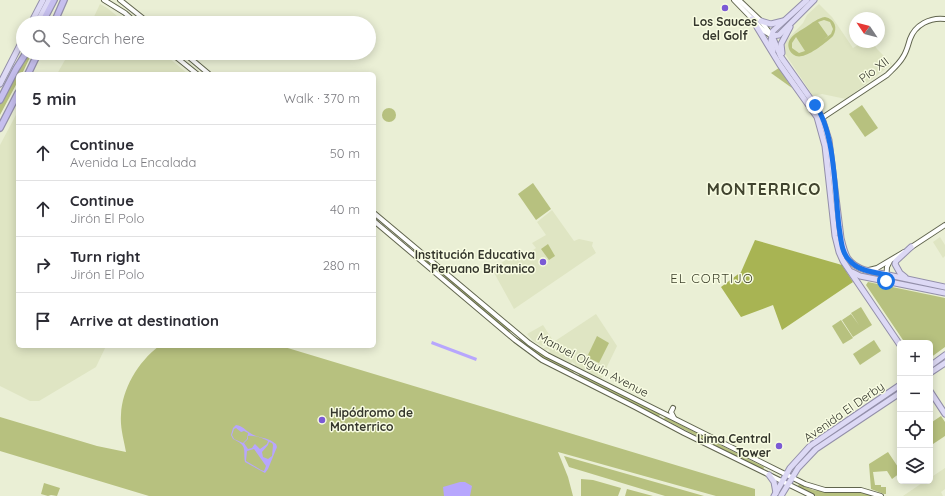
<!DOCTYPE html>
<meta charset="utf-8">
<style>
body{margin:0;font-family:Quicksand,sans-serif;background:#f2f2f3;color:#2b2b33}
.controls{position:absolute;right:12px;bottom:12px;display:grid;overflow:hidden;border-radius:6px;box-shadow:0 2px 10px #0003}
.controls button{width:36px;height:36px;display:grid;place-items:center;padding:0;border:0;border-bottom:1px solid #e1e1e2;background:#fff;color:#2b2b33;font:20px sans-serif}
.compass{position:absolute;left:849px;top:12px;width:36px;height:36px;border-radius:50%;background:#fff;box-shadow:0 2px 10px #0003;rotate:305deg}
.stop{position:absolute;width:12px;height:12px;margin:-9px;border:3px solid #1a73e8;border-radius:50%;background:#fff}
.stop.end{background:#1a73e8;border-color:#fff;box-shadow:0 1px 4px #0008}
.list{margin:0;padding:0;list-style:none}
h2{display:flex;justify-content:space-between;align-items:center;height:52px;margin:0;padding:0 16px;font-size:17px}
h2 small{font-size:13px;font-weight:400;color:#7c7c81}
.list li{display:grid;grid-template-columns:26px 1fr auto;gap:12px;align-items:center;box-sizing:border-box;height:56px;padding:0 16px;border-top:1px solid #e1e1e2}
.list b{display:block;font-size:15px;white-space:nowrap}
.list p{margin:0;font-size:13px;white-space:nowrap;color:#7c7c81}
.list em{font-size:13px;font-style:normal;color:#7c7c81}
.icon{flex:none;width:22px;height:22px;fill:none;stroke:currentColor;stroke-width:2;stroke-linecap:round;stroke-linejoin:round}
.map{position:relative;flex:none;width:945px;height:496px;overflow:hidden}
.search{position:absolute;background:#fff;box-shadow:0 2px 10px #0003;left:16px;top:16px;width:360px;height:44px;display:flex;align-items:center;gap:10px;box-sizing:border-box;padding:0 14px;border-radius:22px;color:#7c7c81;font-size:15px}
.panel{position:absolute;background:#fff;box-shadow:0 2px 10px #0003;left:16px;top:72px;width:360px;height:276px;border-radius:6px}
.map>svg:first-child{display:block}
.built{fill:#dfe5c3}
.green{fill:#b7c17f;fill-rule:evenodd}
.forest{fill:#a8b453}
.water{fill:#b7a6fd;fill-rule:evenodd}
.lines{fill:none;stroke-linecap:round;stroke-linejoin:round}
.minor-casing{stroke:#61654e;stroke-width:6}
.major-casing{stroke:#938faa;stroke-width:7}
.highway-casing{stroke:#938faa;stroke-width:8}
.minor{stroke:#fff;stroke-width:4}
.major{stroke:#ddd9f5;stroke-width:5}
.highway{stroke:#c6bfee;stroke-width:5.5}
.route{stroke:#1a73e8;stroke-width:5}
.poi-dot{fill:#7b5ad5;stroke:#f8fce2;stroke-width:1.5}
.labels{text-anchor:middle;stroke-width:3;stroke-linejoin:round;paint-order:stroke}
.poi-label{font-size:12px;font-weight:bold;fill:#34362c;stroke:#f8fce2;text-anchor:end}
.street-label{font-size:12px;fill:#34362c;stroke:#f8fce2}
.neighbourhood-label{font-size:13px;letter-spacing:1px;fill:#40432e;stroke:#f8fce2}
.district-label{font-size:16px;font-weight:bold;letter-spacing:1px;fill:#40432e;stroke:#f8fce2}
</style>
<div class="map">
<svg width="945" height="496" viewBox="0 0 945 496">
<rect width="100%" height="100%" fill="#eaefd5"/>
<g class="built">
<path d="M 100,4 L 107,8 L 126,23 L 91,23 Z"/>
<path d="M 819,4 L 832,17 L 853,48 L 863,42 L 872,42 L 877,49 L 892,64 L 846,99 L 822,94 L 813,96 L 784,52 L 784,46 L 786,41 L 803,23 L 807,15 Z"/>
<path d="M 69,53 L 163,53 L 188,74 L 57,74 Z"/>
<path d="M 18,111 L 18,346 L 106,346 L 96,367 L 39,401 L 30,401 L 0,386 L 0,145 Z"/>
<path d="M 552,210 L 574,241 L 579,239 L 593,242 L 592,246 L 596,253 L 514,309 L 492,269 L 518,252 L 526,255 L 536,248 L 532,243 L 546,235 L 537,222 Z"/>
<path d="M 940,237 L 945,245 L 945,256 L 943,258 L 933,242 Z"/>
<path d="M 596,314 L 617,346 L 601,379 L 575,366 L 575,364 L 572,362 L 571,364 L 549,353 L 550,351 L 548,349 L 545,350 L 543,349 Z"/>
<path d="M 543,325 L 552,339 L 542,346 L 533,341 L 527,334 Z"/>
<path d="M 945,468 L 945,489 L 941,492 L 943,496 L 903,496 L 925,481 L 930,481 L 930,478 Z"/>
</g>
<g class="green">
<path d="M 825,17 C 835,19 838,28 833,36 C 827,42 810,55 802,56 C 792,59 784,46 791,38 C 794,34 801,30 806,27 C 812,23 818,18 825,17 ZM 824,20 L 830,22 L 833,29 L 831,34 L 823,40 L 828,36 L 818,22 ZM 796,37 L 805,51 L 799,53 L 792,48 L 792,43 Z"/>
<path d="M 26,53 L 32,53 L 22,74 L 18,74 L 18,81 L 0,115 L 0,104 Z"/>
<path d="M 779,68 L 792,88 L 771,73 Z"/>
<path d="M 862,105 L 878,128 L 865,137 L 849,114 Z"/>
<circle cx="389" cy="115" r="7"/>
<path d="M 533,183 L 551,209 L 536,220 L 518,194 Z"/>
<path d="M 548,244 L 555,256 L 549,260 L 541,249 Z"/>
<path d="M 414,249 L 511,331 L 509,333 L 412,252 Z"/>
<path d="M 868,282 L 945,298 L 945,347 L 930,358 L 930,343 L 905,343 L 866,285 Z"/>
<path d="M 861,307 L 872,325 L 853,337 L 842,320 L 851,314 L 859,325 L 851,313 Z"/>
<path d="M 841,320 L 853,338 L 843,344 L 832,326 Z"/>
<path d="M 597,336 L 609,343 L 599,363 L 587,357 Z"/>
<path d="M 519,339 L 522,340 L 541,354 L 574,372 L 573,374 L 541,358 L 518,340 Z"/>
<path d="M 874,340 L 881,351 L 860,365 L 853,354 Z"/>
<path d="M 159,346 L 281,346 L 755,489 L 755,496 L 716,496 L 558,452 L 568,477 L 573,496 L 149,496 L 0,451 L 0,417 L 97,446 L 126,452 C 124,440 120,428 121,415 C 122,389 138,362 159,346 Z"/>
<path d="M 579,374 L 660,414 L 659,417 L 578,377 Z"/>
<path d="M 941,416 L 945,422 L 945,436 L 930,446 L 930,420 L 932,422 Z"/>
<path d="M 665,417 L 764,467 L 763,470 L 664,419 Z"/>
<path d="M 888,452 L 900,470 L 900,473 L 892,479 L 887,471 L 873,472 L 875,485 L 881,485 L 881,487 L 886,487 L 886,494 L 884,494 L 871,489 L 869,464 Z"/>
<path d="M 564,456 L 704,496 L 665,496 L 569,467 Z"/>
<path d="M 581,479 L 593,480 L 621,488 L 618,496 L 581,496 Z"/>
<path d="M 44,483 L 60,488 L 57,496 L 51,495 L 48,496 L 41,494 Z"/>
<path d="M 799,484 L 813,490 L 826,492 L 855,491 L 875,496 L 816,496 L 799,487 L 798,486 Z"/>
<path d="M 627,489 L 653,496 L 625,496 Z"/>
</g>
<path class="forest" d="M 755,240 L 842,265 L 853,282 L 782,330 L 773,305 L 741,317 L 721,287 L 741,272 Z"/>
<g class="water">
<path d="M 432,341 L 477,358 L 476,361 L 431,344 Z"/>
<path d="M 236,425 C 243,426 245,430 250,433 C 259,439 267,436 276,444 L 277,447 L 268,469 L 265,473 L 245,462 C 243,449 248,446 233,439 L 231,435 L 233,428 ZM 236,428 L 241,432 L 244,431 L 248,433 L 247,439 L 243,443 L 234,439 L 232,435 L 234,429 ZM 248,436 C 254,435 263,438 268,441 L 267,444 L 260,449 L 255,444 L 254,445 L 252,448 L 248,449 L 244,443 L 248,439 ZM 269,442 L 272,443 L 273,445 L 272,456 L 268,459 L 263,457 L 262,452 L 268,445 ZM 254,449 L 266,466 L 264,471 L 261,470 L 246,461 L 247,451 Z"/>
<path d="M 460,482 L 465,482 L 472,486 L 470,496 L 444,496 L 443,487 Z"/>
</g>
<g class="lines">
<defs>
<g id="minor">
<path d="M 104,0 L 125,13 L 136,23"/>
<path d="M 120,0 L 149,23"/>
<path d="M 734,0 L 764,31 L 772,36"/>
<path d="M 739,0 L 761,21 L 772,36"/>
<path d="M 171,53 L 197,74"/>
<path d="M 184,53 L 209,74"/>
<path d="M 822,118 L 887,75 C 893,69 899,64 903,57 C 907,51 908,45 910,39 C 915,25 930,17 945,19"/>
<path d="M 374,213 L 529,343 L 547,355 L 805,484 L 825,490 L 861,490 L 881,496"/>
<path d="M 374,221 L 515,340 L 542,360 L 635,407 L 684,433 L 812,496"/>
<path d="M 910,248 L 945,225"/>
<path d="M 869,270 L 877,268 L 904,252"/>
<path d="M 886,281 L 887,267 L 890,261"/>
<path d="M 673,408 L 671,412 L 674,418"/>
</g>
<g id="major">
<path d="M 752,19 L 780,65 L 817,117 L 825,146 L 835,236 L 839,252 L 843,261 L 900,345"/>
<path d="M 761,21 L 771,24 L 783,21"/>
<path d="M 31,23 L 43,0"/>
<path d="M 37,23 L 49,0"/>
<path d="M 772,36 L 781,57 L 817,108 L 822,118 L 829,140 L 831,157 L 841,238 C 845,255 847,264 865,270 L 945,287"/>
<path d="M 772,36 L 779,35 L 814,0"/>
<path d="M 773,51 L 771,41 L 773,31 L 807,0"/>
<path d="M 782,53 L 781,44 L 790,27"/>
<path d="M 0,84 L 23,39"/>
<path d="M 852,272 L 860,276 L 945,293"/>
<path d="M 905,277 L 900,273 L 895,264 L 896,261 L 911,247"/>
<path d="M 930,366 L 945,355"/>
<path d="M 930,373 L 945,363"/>
<path d="M 930,391 L 945,414"/>
<path d="M 769,475 L 774,482 L 776,493"/>
<path d="M 774,496 L 790,468 L 810,446 L 900,385"/>
<path d="M 781,496 L 798,468 L 816,449 L 900,393"/>
</g>
<g id="highway">
<path d="M 42,23 L 54,0"/>
<path d="M 54,23 L 64,0"/>
<path d="M 28,74 L 38,53"/>
<path d="M 0,100 L 16,69 L 26,53"/>
<path d="M 0,128 L 18,93"/>
</g>
</defs>
<use href="#minor" class="minor-casing"/>
<use href="#major" class="major-casing"/>
<use href="#highway" class="highway-casing"/>
<use href="#minor" class="minor"/>
<use href="#major" class="major"/>
<use href="#highway" class="highway"/>
</g>
<g class="lines">
<path class="route" d="M 815,105 C 835,130 835,195 839,227 C 841,238 841,253 850,261 C 859,271 874,272 886,275 L 886,281"/>
</g>
<g class="poi-dot">
<circle cx="725" cy="8" r="4"/>
<circle cx="543" cy="262" r="4"/>
<circle cx="322" cy="420" r="4"/>
<circle cx="779" cy="446" r="4"/>
</g>
<g class="labels">
<g class="poi-label">
<text x="725" y="26" text-anchor="middle">Los Sauces<tspan x="725" dy="14">del Golf</tspan></text>
<text x="535" y="259">Institución Educativa<tspan x="535" dy="14">Peruano Britanico</tspan></text>
<text x="330" y="417" text-anchor="start">Hipódromo de<tspan x="330" dy="14">Monterrico</tspan></text>
<text x="771" y="443">Lima Central<tspan x="771" dy="14">Tower</tspan></text>
</g>
<g class="street-label">
<text transform="translate(874 70) rotate(-37)" y="4">Pío XII</text>
<text transform="translate(593 365) rotate(28)" y="4">Manuel Olguin Avenue</text>
<text transform="translate(844 412) rotate(-35)" y="4">Avenida El Derby</text>
</g>
<g class="neighbourhood-label">
<text x="712" y="283">EL CORTIJO</text>
</g>
<g class="district-label">
<text x="764" y="195">MONTERRICO</text>
</g>
</g>
</svg>
<div class="controls">
<button>+</button>
<button>−</button>
<button><svg class="icon" aria-label="locate" viewBox="0 0 24 24"><circle cx="12" cy="12" r="6"/><path d="M12 2v4M12 18v4M2 12h4M18 12h4"/></svg></button>
<button><svg class="icon" aria-label="layers" viewBox="0 0 24 24"><path d="M12 4l9 5-9 5-9-5zM3 14l9 5 9-5"/></svg></button>
</div>
<svg class="compass" viewBox="-18 -18 36 36"><path d="M0-13l5 13h-10z" fill="#e53935"/><path d="M0 13l5-13h-10z" fill="#7c7c81"/></svg>
<div class="stop" style="left:886px;top:281px"></div>
<div class="stop end" style="left:815px;top:105px"></div>
<div class="search"><svg class="icon" aria-label="search" viewBox="0 0 24 24"><circle cx="10" cy="10" r="6"/><path d="M15 15l6 6"/></svg>Search here</div>
<section class="panel">
<h2>5 min<small>Walk · 370 m</small></h2>
<ul class="list">
<li><svg class="icon" aria-label="ahead" viewBox="0 0 24 24"><path d="M12 20V5M6 11l6-6 6 6"/></svg><div><b>Continue</b><p>Avenida La Encalada</p></div><em>50 m</em></li>
<li><svg class="icon" aria-label="ahead" viewBox="0 0 24 24"><path d="M12 20V5M6 11l6-6 6 6"/></svg><div><b>Continue</b><p>Jirón El Polo</p></div><em>40 m</em></li>
<li><svg class="icon" aria-label="right" viewBox="0 0 24 24"><path d="M7 20v-9h11M14 6l5 5-5 5"/></svg><div><b>Turn right</b><p>Jirón El Polo</p></div><em>280 m</em></li>
<li><svg class="icon" aria-label="arrive" viewBox="0 0 24 24"><path d="M6 21V4h12l-3 4 3 4H6"/></svg><div><b>Arrive at destination</b></div></li>
</ul>
</section>
</div>
